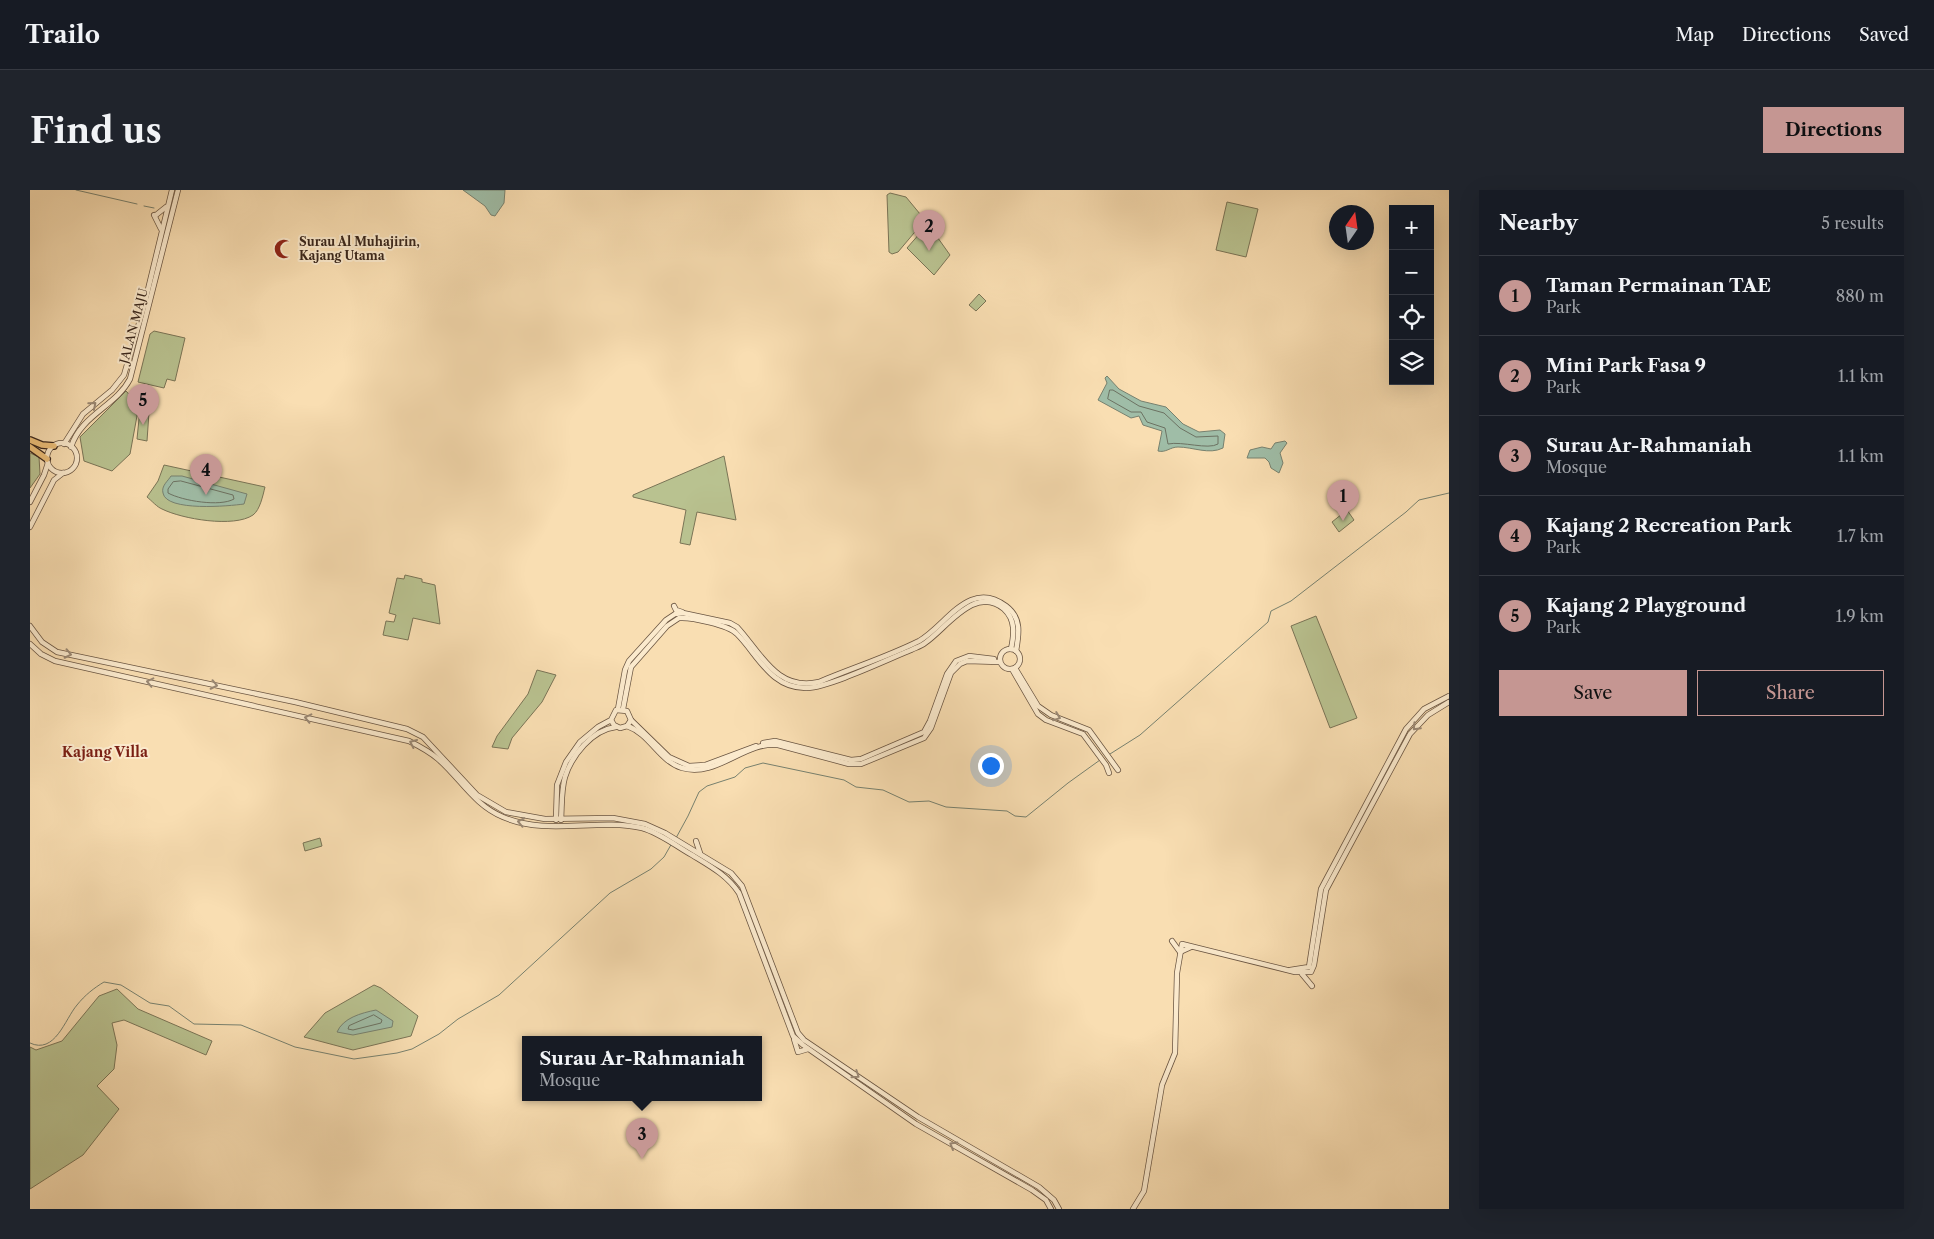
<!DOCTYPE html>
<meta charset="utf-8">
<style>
body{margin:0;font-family:"Libre Caslon Text",serif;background:#20242c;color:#f1f3f6}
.controls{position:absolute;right:15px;top:15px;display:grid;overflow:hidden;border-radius:0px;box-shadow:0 5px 20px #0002}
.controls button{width:45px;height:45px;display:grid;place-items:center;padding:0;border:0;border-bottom:1px solid #363941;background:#171b24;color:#f1f3f6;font:25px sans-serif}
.compass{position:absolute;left:1299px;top:15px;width:45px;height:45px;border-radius:50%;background:#171b24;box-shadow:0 5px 20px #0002;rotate:13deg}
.you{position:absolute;left:960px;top:575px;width:18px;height:18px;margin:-12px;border:4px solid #fff;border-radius:50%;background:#1a73e8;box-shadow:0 0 0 8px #1a73e833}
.badge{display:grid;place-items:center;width:32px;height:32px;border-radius:50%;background:#c59692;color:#111;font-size:16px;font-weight:700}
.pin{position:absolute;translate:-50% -41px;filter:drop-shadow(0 1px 2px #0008)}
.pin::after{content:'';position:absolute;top:26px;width:18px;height:15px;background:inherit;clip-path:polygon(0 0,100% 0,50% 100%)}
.popup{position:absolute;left:492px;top:846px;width:240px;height:65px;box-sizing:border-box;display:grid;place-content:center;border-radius:0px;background:#171b24;filter:drop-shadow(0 1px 4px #0005);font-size:16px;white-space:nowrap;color:#9ea1a6}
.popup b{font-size:19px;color:#f1f3f6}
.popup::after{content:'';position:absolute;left:50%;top:100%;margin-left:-10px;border:10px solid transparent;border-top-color:#171b24}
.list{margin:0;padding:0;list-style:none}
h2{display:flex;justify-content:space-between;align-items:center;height:65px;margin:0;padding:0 20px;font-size:21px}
h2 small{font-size:16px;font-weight:400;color:#9ea1a6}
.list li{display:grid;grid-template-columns:32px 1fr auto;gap:15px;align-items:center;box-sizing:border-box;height:80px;padding:0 20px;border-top:1px solid #363941}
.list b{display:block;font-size:19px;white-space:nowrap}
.list p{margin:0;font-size:16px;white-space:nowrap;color:#9ea1a6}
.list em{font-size:16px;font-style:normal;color:#9ea1a6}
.actions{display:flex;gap:10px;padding:15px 20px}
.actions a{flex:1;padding:11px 0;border:1px solid #c59692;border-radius:0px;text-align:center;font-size:18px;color:#c59692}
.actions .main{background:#c59692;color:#111}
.icon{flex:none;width:28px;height:28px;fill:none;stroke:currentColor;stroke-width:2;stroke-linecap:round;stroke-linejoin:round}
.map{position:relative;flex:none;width:1419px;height:1019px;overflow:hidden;border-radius:0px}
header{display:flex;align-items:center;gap:30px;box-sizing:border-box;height:70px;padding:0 25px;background:#171b24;border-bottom:1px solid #363941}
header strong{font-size:24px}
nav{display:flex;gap:28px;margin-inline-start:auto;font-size:18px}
.intro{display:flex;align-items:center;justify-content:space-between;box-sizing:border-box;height:120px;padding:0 30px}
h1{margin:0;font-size:35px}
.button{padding:12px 22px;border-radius:0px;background:#c59692;color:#111;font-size:18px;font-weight:700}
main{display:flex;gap:30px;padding:0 30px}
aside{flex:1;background:#171b24;border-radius:0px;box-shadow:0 5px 20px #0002}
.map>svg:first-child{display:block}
.green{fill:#b9c290;stroke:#7a7456}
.water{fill:#9fbda7;stroke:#77816f}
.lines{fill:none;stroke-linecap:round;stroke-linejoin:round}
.shore{stroke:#6c7262;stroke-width:1}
.stream{stroke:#77816f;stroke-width:1}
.minor-casing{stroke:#6a5542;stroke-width:6}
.major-casing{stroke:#3a271c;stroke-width:8}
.minor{stroke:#fbeacd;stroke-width:4.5}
.major{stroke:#ecbf79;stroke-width:5.5}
.oneway{stroke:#9a8874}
.labels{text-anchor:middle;stroke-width:4;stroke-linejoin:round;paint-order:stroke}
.poi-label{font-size:12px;font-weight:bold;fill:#3a271c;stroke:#fbeacd;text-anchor:start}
.street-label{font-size:12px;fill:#3a271c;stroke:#fbeacd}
.neighbourhood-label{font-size:14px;font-weight:bold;fill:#7a1f14;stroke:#fbeacd}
</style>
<header>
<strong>Trailo</strong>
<nav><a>Map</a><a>Directions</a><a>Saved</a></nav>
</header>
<div class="intro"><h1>Find us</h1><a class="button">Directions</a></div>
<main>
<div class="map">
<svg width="1419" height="1019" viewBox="0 0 1419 1019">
<rect width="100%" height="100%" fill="#f9deb2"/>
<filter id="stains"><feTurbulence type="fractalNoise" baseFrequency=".004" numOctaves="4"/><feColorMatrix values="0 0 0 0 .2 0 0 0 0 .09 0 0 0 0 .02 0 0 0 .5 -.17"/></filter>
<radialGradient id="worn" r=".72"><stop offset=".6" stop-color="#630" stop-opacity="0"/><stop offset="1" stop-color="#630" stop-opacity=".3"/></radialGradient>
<g class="green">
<path d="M 860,3 L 876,7 L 895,30 L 868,62 L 862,64 L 859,62 L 857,5 Z"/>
<path d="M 1197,12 L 1228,19 L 1216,67 L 1186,60 Z"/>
<path d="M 898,34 L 920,65 L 904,85 L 877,58 Z"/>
<path d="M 949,104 L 956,111 L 946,121 L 939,115 Z"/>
<path d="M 124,141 L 155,148 L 145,191 L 137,189 L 134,198 L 108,192 L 120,144 Z"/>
<path d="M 96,201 L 109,215 L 100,264 L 82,281 L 54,271 L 50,247 Z"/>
<path d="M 110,219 L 119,222 L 117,251 L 107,249 Z"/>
<path d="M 0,263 L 9,267 L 10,284 L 0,298 Z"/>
<path d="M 694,266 L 706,330 L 667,322 L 660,355 L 650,353 L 656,320 L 603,307 L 603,305 Z"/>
<path d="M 134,275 L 235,297 C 233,305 230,320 223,325 C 204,338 152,329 132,319 C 127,317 122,311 117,307 L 128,291 Z"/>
<path d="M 1317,320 L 1324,330 L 1309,342 L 1302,332 Z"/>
<path d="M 375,385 L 392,389 L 392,392 L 405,395 L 410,434 L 383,428 L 378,450 L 353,445 L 356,431 L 364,432 L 366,425 L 359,423 L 367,388 L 374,389 Z"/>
<path d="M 1286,426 L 1327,528 L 1300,538 L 1261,436 Z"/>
<path d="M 507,480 L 526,485 L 512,512 L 482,548 L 478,559 L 462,557 L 467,546 L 498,504 Z"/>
<path d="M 290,648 L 292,656 L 275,661 L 273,653 Z"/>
<path d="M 344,795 L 351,798 L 388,826 L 381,846 L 323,860 L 274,847 L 295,823 Z"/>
<path d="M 87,799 L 108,819 L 182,851 L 176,865 L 94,830 L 82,833 L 87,855 L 84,879 L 67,896 L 89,919 L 53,965 L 0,999 L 0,857 L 6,860 L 32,851 L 69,806 Z"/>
</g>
<g class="water">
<path d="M 433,0 L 475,0 L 474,13 L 465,26 L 461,25 L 455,16 Z"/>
<path d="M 1077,186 L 1089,199 L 1111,211 L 1136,217 L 1153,234 L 1169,242 L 1190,240 L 1195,244 L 1193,258 C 1179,265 1163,257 1148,257 C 1140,257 1136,263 1128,261 L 1132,241 L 1113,235 L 1109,226 L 1101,228 L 1068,210 L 1077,193 L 1075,188 Z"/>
<path d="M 1255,251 L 1257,253 L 1250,263 L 1253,273 L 1249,283 L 1241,278 L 1239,272 L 1235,268 L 1217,268 L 1220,260 L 1232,257 L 1241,259 L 1245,253 Z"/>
<path d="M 141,286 L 152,286 L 217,304 L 214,314 C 200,316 136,322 133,303 C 131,296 138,291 141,286 Z"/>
<path d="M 346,820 L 363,831 L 362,837 L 323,845 L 307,842 C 313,828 331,823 346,820 Z"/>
</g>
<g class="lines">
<g class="shore">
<path d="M 1080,200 L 1083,200 L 1109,216 L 1134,223 L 1150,238 L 1166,247 L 1188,246 L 1188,254 C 1178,260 1152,251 1138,254 L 1135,238 L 1117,232 L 1111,222 L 1101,222 L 1078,209 Z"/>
<path d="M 151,291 L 203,305 L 204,309 C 190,317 153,311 138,303 L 138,299 L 143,292 Z"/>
<path d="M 344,825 L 352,830 L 351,833 L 323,840 L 318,839 L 319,836 Z"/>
</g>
<g class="stream">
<path d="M 46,0 L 107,14"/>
<path d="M 114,16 L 124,18"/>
<path d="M 1080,564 L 1110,545 L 1238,432 L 1241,421 L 1261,411 L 1376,322 L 1389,310 L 1419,303"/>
<path d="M 646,648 L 658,626 L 669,602 L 677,596 L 705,587 L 715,578 L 733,573 L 814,590 L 826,597 L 853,600 L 879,612 L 899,611 L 916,617 L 977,621 L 985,626 L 996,627 L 1038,593 L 1070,570"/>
<path d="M 0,853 C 25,865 35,829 47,815 C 55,805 64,798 74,792 L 91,795 L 120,813 L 139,816 L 164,834 L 211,835 L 265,857 L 324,869 L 367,863 L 382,859 L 409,844 L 428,829 L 469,805 L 580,703 L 621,679 L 634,667 L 642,653"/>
</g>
<defs>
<g id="minor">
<path d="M 124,25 L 131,39"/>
<path d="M 126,25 L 136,17"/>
<circle cx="32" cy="268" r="15"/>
<path d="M 34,254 L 53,224 L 82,200 L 94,185 L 114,116 L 142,0"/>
<path d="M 41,257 C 51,225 86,216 100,189 L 148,0"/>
<path d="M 0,312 L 14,285 L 18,273"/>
<path d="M 0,337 L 24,290 L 33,283"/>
<path d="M 644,416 L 646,420 L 652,422"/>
<path d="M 0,436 L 12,452 L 27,462 L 265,512 L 377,539 L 393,547 L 447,605 L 476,622 L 515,629 L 583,628 L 615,634 L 635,643 L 701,683 L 712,696 L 768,843 L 774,850 L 888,927 L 1009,997 L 1024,1010 L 1029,1019"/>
<path d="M 0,454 L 11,464 L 25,471 L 379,551 C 389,556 400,562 408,569 C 431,589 444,615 473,627 C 517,646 566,628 612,638 C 630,643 646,656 662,665 C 680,676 697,685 709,703 L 763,846 L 773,855 L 886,934 L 1002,1000 L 1016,1010 L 1021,1019"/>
<circle cx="980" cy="469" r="10"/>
<path d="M 985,478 L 1008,516 L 1021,525 L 1059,540 L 1088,580"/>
<path d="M 982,479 L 1008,524 L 1016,530 L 1053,544 L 1076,575 L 1079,583"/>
<path d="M 588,519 L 595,480 L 599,471 L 636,430 L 645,424 L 653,423 L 700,433 L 707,437 C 731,463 747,502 789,492 C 822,478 857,467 889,451 C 916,436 939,388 976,416 C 992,428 989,444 986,461"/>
<path d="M 593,519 L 601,477 L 637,436 L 649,428 C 661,427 699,435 707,444 C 728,465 741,499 777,498 C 800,497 856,470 881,460 C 885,458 891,456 895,453 C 916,439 945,394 974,419 C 986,430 984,445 981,459"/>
<path d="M 601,530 L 639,567 L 659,576 L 675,575 L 726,556"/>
<path d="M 597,536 C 620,544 629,571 652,578 C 687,588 715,551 748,555 L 819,574 L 831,574 L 894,548 L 901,538 L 921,483 L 930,474 L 937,471 L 969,472"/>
<path d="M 733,553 L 745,551 L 821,570 L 831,569 L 894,542 L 900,531 L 917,484 L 926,471 L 939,466 L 964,469"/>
<path d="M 526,630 L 527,595 L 536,572 L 550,552 L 568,537 L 581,530 L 586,520 L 597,521 L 601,530 L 597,536 L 590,538 L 584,535 L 581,530"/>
<path d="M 531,630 C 532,616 531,601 535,587 C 542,565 562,540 586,537"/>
<path d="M 666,651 L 670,663"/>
<path d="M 1142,751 L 1150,762 L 1161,757"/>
<path d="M 1260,780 L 1279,777 L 1291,699 L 1376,539 L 1394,519 L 1419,506"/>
<path d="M 1272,784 L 1282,796"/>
<path d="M 764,849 L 768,862 L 778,859"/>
<path d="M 1103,1019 L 1114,1001 L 1132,895 L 1145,863 L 1147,783 L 1152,754 L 1265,782 L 1281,782 L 1284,775 L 1296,700 L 1380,544 L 1398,525 L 1419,512"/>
</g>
<g id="major">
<path d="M 0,250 L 12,255 L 24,256"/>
<path d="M 0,257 L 17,269"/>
</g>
</defs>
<use href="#minor" class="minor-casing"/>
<use href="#major" class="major-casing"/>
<use href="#minor" class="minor"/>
<use href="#major" class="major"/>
</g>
<defs><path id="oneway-chevron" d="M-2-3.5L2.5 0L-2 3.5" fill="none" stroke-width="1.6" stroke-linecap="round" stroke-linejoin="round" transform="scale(1.25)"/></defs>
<g class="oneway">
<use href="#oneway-chevron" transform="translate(63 215) rotate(-40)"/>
<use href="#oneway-chevron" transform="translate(38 464) rotate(12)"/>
<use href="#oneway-chevron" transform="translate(120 492) rotate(-167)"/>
<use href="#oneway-chevron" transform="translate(184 495) rotate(12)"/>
<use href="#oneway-chevron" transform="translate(1027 527) rotate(21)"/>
<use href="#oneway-chevron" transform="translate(278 528) rotate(-167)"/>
<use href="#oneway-chevron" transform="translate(1386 537) rotate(133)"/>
<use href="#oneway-chevron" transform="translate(383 553) rotate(-155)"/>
<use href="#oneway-chevron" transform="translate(491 632) rotate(-168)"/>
<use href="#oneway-chevron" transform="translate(826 885) rotate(34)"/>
<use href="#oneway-chevron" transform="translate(923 955) rotate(-150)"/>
</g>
<defs>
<symbol id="mosque-bare" viewBox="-9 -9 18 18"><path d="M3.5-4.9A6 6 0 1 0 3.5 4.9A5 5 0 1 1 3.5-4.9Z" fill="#8f2418" stroke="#fbeacd" stroke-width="2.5" paint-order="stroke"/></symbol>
</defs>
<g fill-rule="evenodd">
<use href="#mosque-bare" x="240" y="45" width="28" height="28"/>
</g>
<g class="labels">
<g class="poi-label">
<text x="269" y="56">Surau Al Muhajirin,<tspan x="269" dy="14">Kajang Utama</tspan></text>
</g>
<g class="street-label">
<text transform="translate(104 136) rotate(-75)" y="4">JALAN MAJU</text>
</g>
<g class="neighbourhood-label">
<text x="75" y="567">Kajang Villa</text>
</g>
</g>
<rect width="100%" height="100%" filter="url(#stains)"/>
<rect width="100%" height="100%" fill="url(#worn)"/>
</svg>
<div class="controls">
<button>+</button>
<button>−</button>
<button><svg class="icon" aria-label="locate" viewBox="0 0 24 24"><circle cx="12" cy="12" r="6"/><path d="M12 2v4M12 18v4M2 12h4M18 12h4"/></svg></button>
<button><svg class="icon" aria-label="layers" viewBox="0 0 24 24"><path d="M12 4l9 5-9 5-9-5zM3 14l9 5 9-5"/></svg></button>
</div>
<svg class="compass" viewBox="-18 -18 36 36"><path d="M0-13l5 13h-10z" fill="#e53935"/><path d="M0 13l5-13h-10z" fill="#9ea1a6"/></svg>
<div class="you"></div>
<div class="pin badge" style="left:1313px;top:331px">1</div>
<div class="pin badge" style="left:899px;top:61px">2</div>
<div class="pin badge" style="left:612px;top:969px">3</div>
<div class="popup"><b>Surau Ar-Rahmaniah</b>Mosque</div>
<div class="pin badge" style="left:176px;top:305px">4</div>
<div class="pin badge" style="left:113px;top:235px">5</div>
</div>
<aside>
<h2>Nearby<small>5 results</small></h2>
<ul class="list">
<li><span class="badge">1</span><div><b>Taman Permainan TAE</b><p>Park</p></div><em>880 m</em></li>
<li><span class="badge">2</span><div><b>Mini Park Fasa 9</b><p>Park</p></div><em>1.1 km</em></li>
<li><span class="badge">3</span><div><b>Surau Ar-Rahmaniah</b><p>Mosque</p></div><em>1.1 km</em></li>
<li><span class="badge">4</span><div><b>Kajang 2 Recreation Park</b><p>Park</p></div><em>1.7 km</em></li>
<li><span class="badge">5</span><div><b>Kajang 2 Playground</b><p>Park</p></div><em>1.9 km</em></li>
</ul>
<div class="actions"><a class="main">Save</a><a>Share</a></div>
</aside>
</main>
